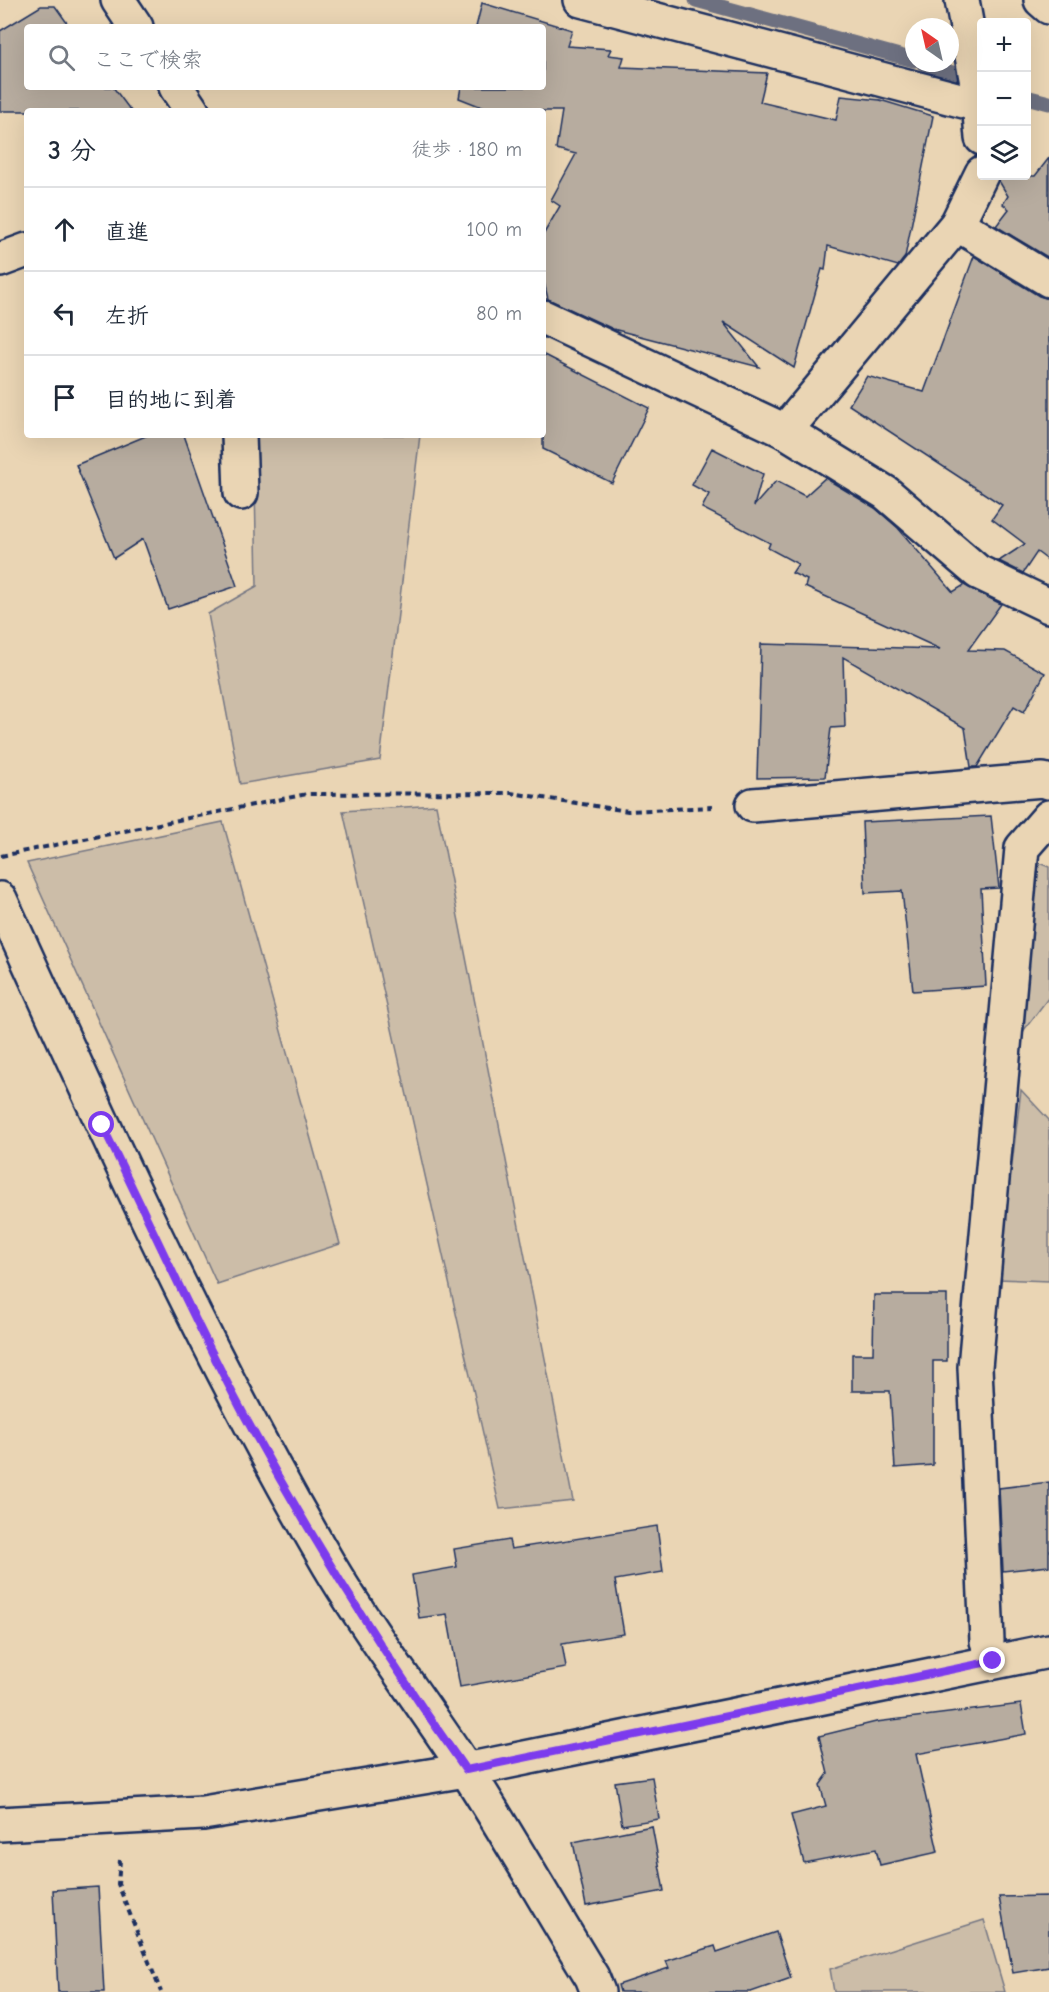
<!DOCTYPE html>
<html lang="ja">
<meta charset="utf-8">
<style>
body{margin:0;font-family:"Comic Neue","Klee One",sans-serif;background:#f6f6f7;color:#1f2937}
.controls{position:absolute;right:18px;top:18px;display:grid;overflow:hidden;border-radius:6px;box-shadow:0 6px 24px #0002}
.controls button{width:54px;height:54px;display:grid;place-items:center;padding:0;border:0;border-bottom:2px solid #e0e1e3;background:#fff;color:#1f2937;font:30px sans-serif}
.compass{position:absolute;left:905px;top:18px;width:54px;height:54px;border-radius:50%;background:#fff;box-shadow:0 6px 24px #0002;rotate:326deg}
.stop{position:absolute;width:18px;height:18px;margin:-14px;border:4px solid #7c3aed;border-radius:50%;background:#fff}
.stop.end{background:#7c3aed;border-color:#fff;box-shadow:0 2px 6px #0008}
.list{margin:0;padding:0;list-style:none}
h2{display:flex;justify-content:space-between;align-items:center;height:78px;margin:0;padding:0 24px;font-size:26px}
h2 small{font-size:20px;font-weight:400;color:#747a83}
.list li{display:grid;grid-template-columns:39px 1fr auto;gap:18px;align-items:center;box-sizing:border-box;height:84px;padding:0 24px;border-top:2px solid #e0e1e3}
.list b{display:block;font-size:22px;white-space:nowrap}
.list em{font-size:20px;font-style:normal;color:#747a83}
.icon{flex:none;width:33px;height:33px;fill:none;stroke:currentColor;stroke-width:2;stroke-linecap:round;stroke-linejoin:round}
.map{position:relative;flex:none;width:1049px;height:1992px;overflow:hidden}
.search{position:absolute;background:#fff;box-shadow:0 6px 24px #0002;left:24px;top:24px;width:522px;height:66px;display:flex;align-items:center;gap:15px;box-sizing:border-box;padding:0 21px;border-radius:6px;color:#747a83;font-size:22px}
.panel{position:absolute;background:#fff;box-shadow:0 6px 24px #0002;left:24px;top:108px;width:522px;height:330px;border-radius:6px}
.map>svg:first-child{display:block}
.green{fill:#ccbda8;stroke:#747683;stroke-width:1.5}
.lines{fill:none;stroke-linecap:round;stroke-linejoin:round}
.stream{stroke:#6d7080;stroke-width:15}
.building{fill:#b7ac9f;stroke:#1b2f5e;stroke-width:1.5}
.minor-casing{stroke:#1b2f5e;stroke-width:38}
.path{stroke:#1b2f5e;stroke-width:4;stroke-dasharray:6 4.5;stroke-linecap:butt}
.minor{stroke:#ead5b4;stroke-width:33}
.route{stroke:#7c3aed;stroke-width:8}
</style>
<div class="map">
<svg width="1049" height="1992" viewBox="0 0 1049 1992">
<rect width="100%" height="100%" fill="#ead5b4"/>
<filter id="ink" filterUnits="userSpaceOnUse"><feTurbulence type="fractalNoise" baseFrequency=".0167" numOctaves="2"/><feDisplacementMap in="SourceGraphic" scale="12" xChannelSelector="R" yChannelSelector="G"/><feConvolveMatrix kernelMatrix="1 2 1 2 8 2 1 2 1" color-interpolation-filters="sRGB"/></filter>
<g filter="url(#ink)">
<g class="green">
<path d="M 254,435 L 420,435 L 380,760 L 240,784 L 208,614 L 257,586 Z"/>
<path d="M 436,805 L 573,1501 L 500,1509 L 343,811 Z"/>
<path d="M 223,822 L 340,1244 L 217,1284 L 27,863 Z"/>
<path d="M 1039,863 L 1049,867 L 1049,997 L 1018,1038 Z"/>
<path d="M 1021,1090 L 1049,1120 L 1049,1281 L 998,1279 Z"/>
<path d="M 984,1920 L 1005,1992 L 834,1992 L 830,1969 Z"/>
</g>
<g class="lines">
<g class="stream">
<path d="M 696,0 L 914,60"/>
<path d="M 923,63 L 976,81"/>
<path d="M 1026,97 L 1049,103"/>
</g>
</g>
<g class="building">
<path d="M 482,3 L 572,30 L 567,46 L 611,49 L 608,55 L 624,57 L 621,67 L 767,73 L 760,102 L 836,120 L 841,96 L 880,100 L 933,116 L 905,257 L 898,266 L 828,246 L 825,270 L 822,269 L 794,368 L 723,322 L 759,367 L 613,329 L 548,299 L 543,278 L 543,235 L 560,206 L 551,200 L 576,154 L 556,149 L 562,111 L 492,111 L 459,98 L 461,87 L 543,87 L 543,27 L 476,27 Z"/>
<path d="M 41,6 L 55,6 L 70,27 L 27,27 L 27,87 L 113,87 L 131,111 L 0,111 L 0,31 Z"/>
<path d="M 1049,158 L 1049,258 L 996,226 L 1009,209 L 1003,204 L 1008,196 L 999,181 L 1000,176 L 1035,176 Z"/>
<path d="M 974,256 L 1039,296 L 1049,299 L 1049,561 L 1037,552 L 1023,573 L 999,561 L 1025,544 L 992,519 L 1002,505 L 849,405 L 867,376 L 924,392 Z"/>
<path d="M 543,354 L 649,408 L 612,483 L 543,449 Z"/>
<path d="M 148,435 L 184,435 L 237,586 L 168,609 L 143,539 L 114,558 L 76,465 Z"/>
<path d="M 712,448 L 763,474 L 754,506 L 776,481 L 805,496 L 825,478 L 875,508 L 898,528 L 953,592 L 964,585 L 1001,604 L 968,650 L 1005,651 L 1045,673 L 1024,712 L 1014,706 L 977,767 L 971,767 L 965,728 L 843,657 L 845,727 L 831,728 L 825,777 L 757,778 L 761,644 L 940,649 L 805,587 L 807,580 L 792,573 L 798,564 L 768,548 L 770,543 L 702,508 L 709,494 L 692,485 Z"/>
<path d="M 991,816 L 999,888 L 981,889 L 986,986 L 913,991 L 902,891 L 865,893 L 862,822 Z"/>
<path d="M 874,1295 L 947,1295 L 947,1361 L 933,1361 L 933,1465 L 895,1468 L 890,1391 L 852,1391 L 852,1354 L 873,1354 Z"/>
<path d="M 1049,1482 L 1049,1566 L 1003,1571 L 999,1488 Z"/>
<path d="M 657,1526 L 663,1572 L 615,1580 L 624,1634 L 562,1644 L 566,1668 L 460,1687 L 447,1614 L 419,1618 L 412,1575 L 457,1567 L 454,1549 L 509,1540 L 511,1549 Z"/>
<path d="M 1021,1704 L 1026,1734 L 916,1754 L 938,1852 L 880,1865 L 876,1849 L 804,1863 L 791,1815 L 826,1806 L 820,1785 L 828,1774 L 819,1736 L 876,1722 Z"/>
<path d="M 652,1777 L 659,1819 L 622,1825 L 615,1782 Z"/>
<path d="M 652,1826 L 664,1891 L 586,1906 L 573,1842 Z"/>
<path d="M 98,1887 L 104,1992 L 58,1992 L 53,1890 Z"/>
<path d="M 1049,1896 L 1049,1967 L 1013,1973 L 999,1897 Z"/>
<path d="M 776,1932 L 791,1978 L 751,1992 L 620,1992 L 618,1985 L 669,1968 L 666,1961 L 715,1946 L 717,1952 Z"/>
</g>
<g class="lines">
<defs>
<g id="minor">
<path d="M 118,0 L 136,27"/>
<path d="M 581,0 L 979,105"/>
<path d="M 962,0 L 978,89 L 982,138"/>
<path d="M 1041,0 L 1049,7"/>
<path d="M 176,87 L 192,111"/>
<path d="M 957,224 L 1049,280"/>
<path d="M 0,260 L 27,250"/>
<path d="M 543,317 L 785,431 L 957,224 L 982,173"/>
<path d="M 785,431 L 886,493 L 978,572 L 1049,606"/>
<path d="M 239,435 L 241,493"/>
<path d="M 753,805 L 1043,780 L 1049,782"/>
<path d="M 0,899 C 102,1124 204,1351 329,1565 C 371,1636 422,1702 467,1771 C 510,1838 550,1909 592,1977 L 598,1992"/>
<path d="M 987,1641 L 975,1367 L 1022,848 L 1049,817"/>
<path d="M 0,1824 L 203,1813 L 466,1770 L 1049,1651"/>
</g>
</defs>
<use href="#minor" class="minor-casing"/>
<g class="path">
<path d="M 1,856 L 307,794 L 511,793 L 628,811 L 712,807"/>
<path d="M 120,1860 L 118,1884 L 161,1992"/>
</g>
<use href="#minor" class="minor"/>
</g>
</g>
<g class="lines" filter="url(#ink)">
<path class="route" d="M 102,1125 C 149,1220 192,1317 242,1411 C 309,1535 384,1655 466,1770 L 993,1661"/>
</g>
</svg>
<div class="controls">
<button>+</button>
<button>−</button>
<button><svg class="icon" aria-label="layers" viewBox="0 0 24 24"><path d="M12 4l9 5-9 5-9-5zM3 14l9 5 9-5"/></svg></button>
</div>
<svg class="compass" viewBox="-18 -18 36 36"><path d="M0-13l5 13h-10z" fill="#e53935"/><path d="M0 13l5-13h-10z" fill="#747a83"/></svg>
<div class="stop" style="left:102px;top:1125px"></div>
<div class="stop end" style="left:993px;top:1661px"></div>
<div class="search"><svg class="icon" aria-label="search" viewBox="0 0 24 24"><circle cx="10" cy="10" r="6"/><path d="M15 15l6 6"/></svg>ここで検索</div>
<section class="panel">
<h2>3 分<small>徒歩 · 180 m</small></h2>
<ul class="list">
<li><svg class="icon" aria-label="ahead" viewBox="0 0 24 24"><path d="M12 20V5M6 11l6-6 6 6"/></svg><div><b>直進</b></div><em>100 m</em></li>
<li><svg class="icon" aria-label="left" viewBox="0 0 24 24"><path d="M17 20v-9H6M10 6l-5 5 5 5"/></svg><div><b>左折</b></div><em>80 m</em></li>
<li><svg class="icon" aria-label="arrive" viewBox="0 0 24 24"><path d="M6 21V4h12l-3 4 3 4H6"/></svg><div><b>目的地に到着</b></div></li>
</ul>
</section>
</div>
